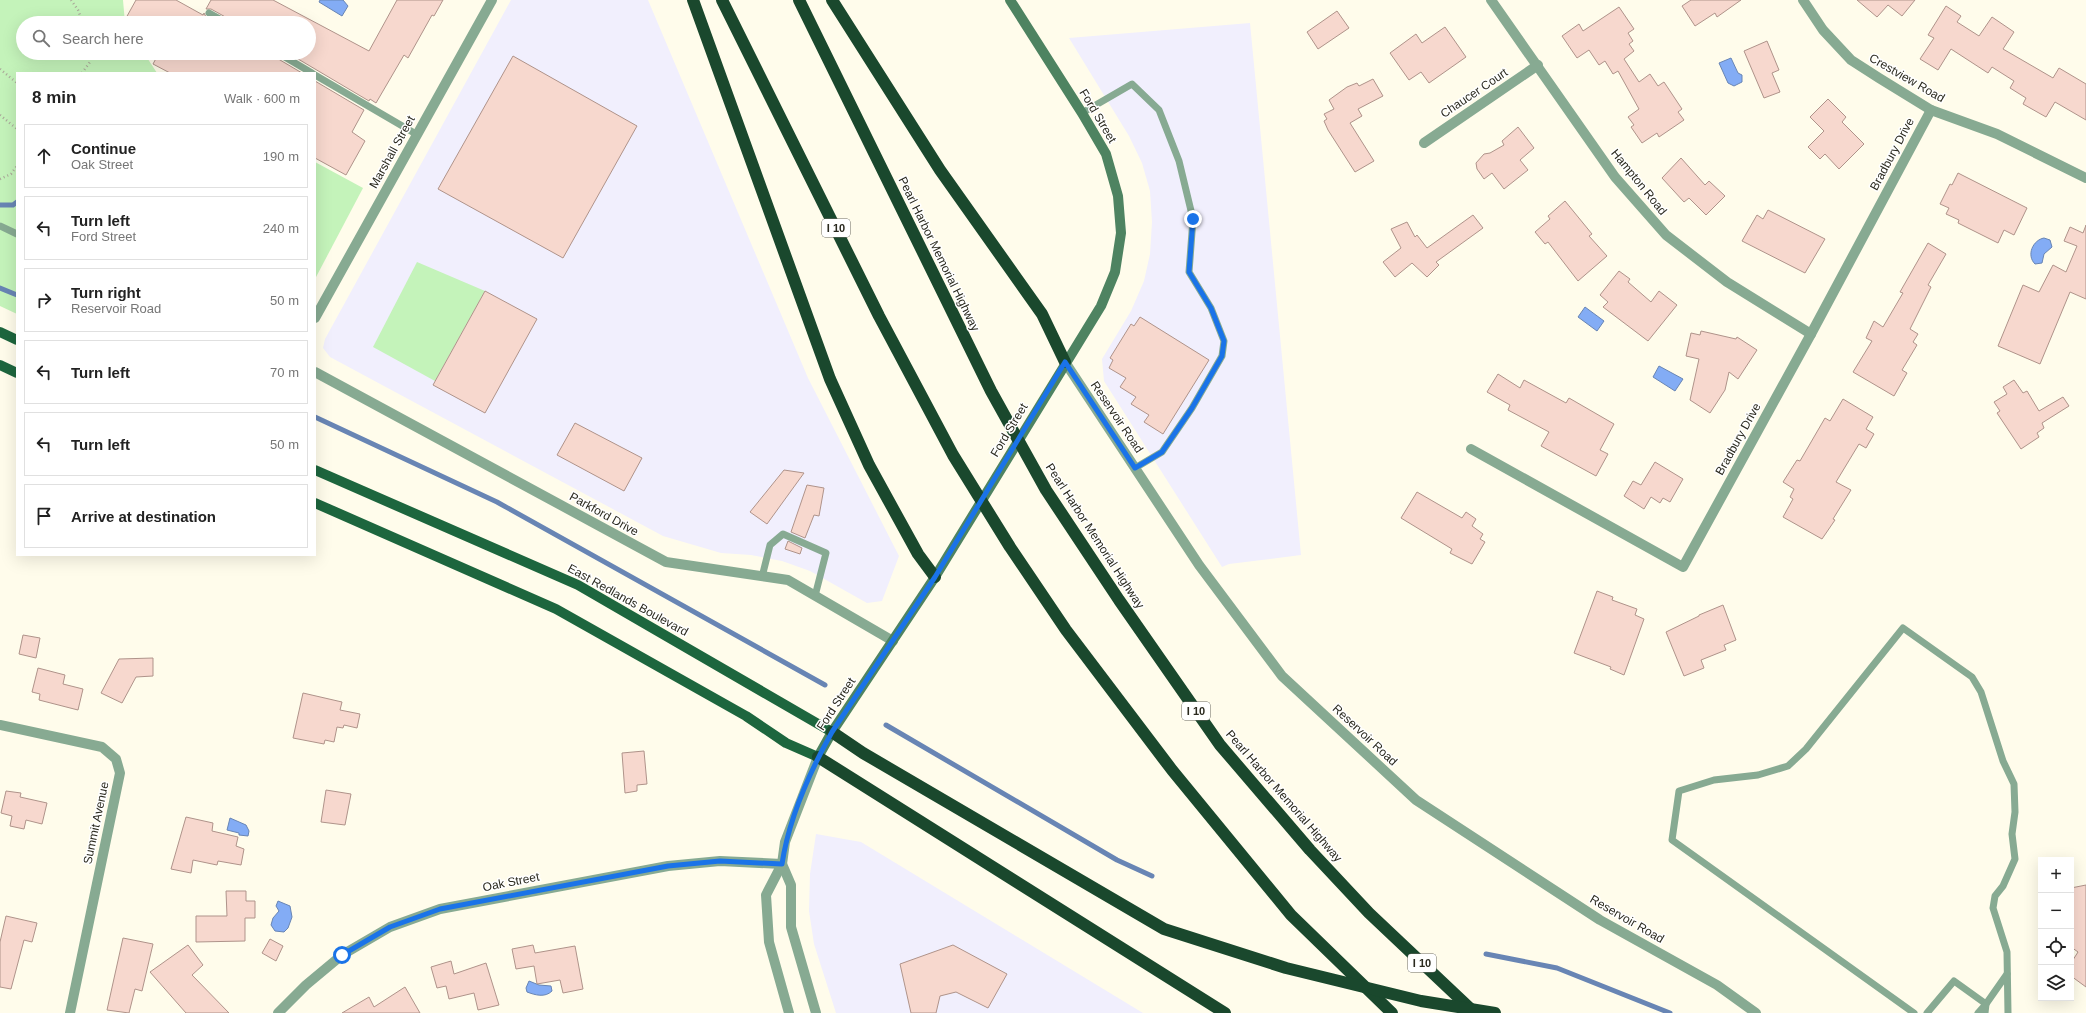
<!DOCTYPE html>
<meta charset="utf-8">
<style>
body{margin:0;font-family:Helvetica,sans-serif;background:#f2f2f2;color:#222}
.controls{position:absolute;right:12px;bottom:12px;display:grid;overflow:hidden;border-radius:0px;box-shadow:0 4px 16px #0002}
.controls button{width:36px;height:36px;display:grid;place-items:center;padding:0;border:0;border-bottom:1px solid #e0e0e0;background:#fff;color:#222;font:20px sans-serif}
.stop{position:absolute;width:12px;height:12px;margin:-9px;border:3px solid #1a73e8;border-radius:50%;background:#fff}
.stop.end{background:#1a73e8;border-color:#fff;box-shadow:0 1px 4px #0008}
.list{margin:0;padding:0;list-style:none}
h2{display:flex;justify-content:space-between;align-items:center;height:52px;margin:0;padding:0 16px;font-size:17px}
h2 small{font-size:13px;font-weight:400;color:#767676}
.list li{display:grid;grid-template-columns:26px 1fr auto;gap:12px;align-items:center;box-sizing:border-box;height:64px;margin:0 8px 8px;padding:0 8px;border:1px solid #e0e0e0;border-radius:0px}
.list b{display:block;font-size:15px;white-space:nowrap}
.list p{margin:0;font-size:13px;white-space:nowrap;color:#767676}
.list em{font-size:13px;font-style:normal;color:#767676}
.icon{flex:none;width:22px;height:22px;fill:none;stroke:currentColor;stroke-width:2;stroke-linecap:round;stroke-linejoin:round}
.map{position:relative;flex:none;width:2086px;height:1013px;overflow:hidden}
.search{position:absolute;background:#fff;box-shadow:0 4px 16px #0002;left:16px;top:16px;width:300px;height:44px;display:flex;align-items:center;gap:10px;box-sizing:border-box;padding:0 14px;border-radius:22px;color:#767676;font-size:15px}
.panel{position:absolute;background:#fff;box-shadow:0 4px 16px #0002;left:16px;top:72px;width:300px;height:484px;border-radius:0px}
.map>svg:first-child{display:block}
.commercial{fill:#f1effd}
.green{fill:#c4f3ba}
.water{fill:#83acf5;stroke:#6885b4}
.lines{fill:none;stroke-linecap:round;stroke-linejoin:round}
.stream{stroke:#6885b4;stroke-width:5}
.building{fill:#f7d8ce;stroke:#af938a}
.path{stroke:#a9a698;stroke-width:2.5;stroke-dasharray:1 3;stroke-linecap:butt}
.service{stroke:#87aa92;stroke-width:7}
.minor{stroke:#87aa92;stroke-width:10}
.tertiary{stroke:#87aa92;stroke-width:10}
.secondary{stroke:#4e8361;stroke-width:10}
.primary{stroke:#1d663e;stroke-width:10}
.motorway{stroke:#1a482d;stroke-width:12}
.route{stroke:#1a73e8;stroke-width:5}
.labels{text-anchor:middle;stroke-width:3;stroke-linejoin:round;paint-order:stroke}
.shield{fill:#fff;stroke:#6a6962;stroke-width:1}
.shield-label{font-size:11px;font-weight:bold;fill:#2a291e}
.street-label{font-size:12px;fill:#2a291e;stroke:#fff}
</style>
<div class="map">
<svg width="2086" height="1013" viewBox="0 0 2086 1013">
<rect width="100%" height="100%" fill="#fffceb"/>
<g class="commercial">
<path d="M 511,0 L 648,0 L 808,378 L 899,556 L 882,601 L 867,603 L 810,571 L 782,561 L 751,555 L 721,553 L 663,536 L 330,357 L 323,348 L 325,339 Z"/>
<path d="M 1250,23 L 1301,555 L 1229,564 L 1222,567 L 1104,381 L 1102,359 L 1131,311 L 1144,281 L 1150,254 L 1152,222 L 1150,191 L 1142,163 L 1129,136 L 1069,38 Z"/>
<path d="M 816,834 L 861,842 L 1143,1013 L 836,1013 L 814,944 L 809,911 L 810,874 Z"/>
</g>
<g class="green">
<path d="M 0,0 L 123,0 L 125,23 L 23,23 L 23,53 L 144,53 L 157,73 L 17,73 L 17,314 L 0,306 Z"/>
<path d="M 315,162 L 363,188 L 315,279 Z"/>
<path d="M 417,262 L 485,291 L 435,381 L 373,347 Z"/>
</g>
<g class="water">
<path d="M 320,0 L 343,0 L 348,6 L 342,16 L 319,2 Z"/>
<path d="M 1731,58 L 1738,73 L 1742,75 L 1742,82 L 1734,86 L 1728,83 L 1719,63 Z"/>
<path d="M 2044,238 L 2050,240 L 2052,247 L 2044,254 L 2042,263 L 2035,264 C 2026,255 2033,240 2044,238 Z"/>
<path d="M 1585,307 L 1604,321 L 1597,331 L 1578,317 Z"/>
<path d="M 1659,366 L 1683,379 L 1675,391 L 1653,377 Z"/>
<path d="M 230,818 L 246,825 L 249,831 L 248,836 L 239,835 L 239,833 L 227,830 Z"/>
<path d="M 278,901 L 290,906 L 292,917 L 288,928 L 284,932 L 275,931 L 271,925 L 273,918 L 279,911 L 276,906 Z"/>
<path d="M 529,981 L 539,985 L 551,986 L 552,991 C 545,998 535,995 527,992 L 526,988 Z"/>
</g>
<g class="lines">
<g class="stream">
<path d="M 0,205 L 13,205 L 17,202"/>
<path d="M 0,288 L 17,295"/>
<path d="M 315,417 L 497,502 L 825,685"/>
<path d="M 886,725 L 1117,860 L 1152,876"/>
<path d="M 1486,954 L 1557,968 L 1670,1013"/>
</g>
</g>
<g class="building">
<path d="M 136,0 L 176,0 L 203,15 L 204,13 L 206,17 L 217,23 L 134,23 L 126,18 Z"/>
<path d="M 211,0 L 273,0 L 369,51 L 397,0 L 443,0 L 434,16 L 432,15 L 408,58 L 404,55 L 376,103 L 370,99 L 369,101 L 288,53 L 309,53 L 309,23 L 232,23 L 229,19 L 211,9 L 206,9 Z"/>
<path d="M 1691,0 L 1741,0 L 1717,17 L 1715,13 L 1695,26 L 1682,6 Z"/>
<path d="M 1857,0 L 1915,0 L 1902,16 L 1888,5 L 1877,17 Z"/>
<path d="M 1946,6 L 1961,16 L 1957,22 L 1979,36 L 1992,17 L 2014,32 L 2003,49 L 2053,78 L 2059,68 L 2086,84 L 2086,120 L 2055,102 L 2046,117 L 2023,104 L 2026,98 L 2010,88 L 2014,81 L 1992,67 L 1988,73 L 1951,49 L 1938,70 L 1920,59 L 1934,38 L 1928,35 Z"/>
<path d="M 1619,7 L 1634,29 L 1628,33 L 1633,41 L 1629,44 L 1634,51 L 1624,59 L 1639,82 L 1650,74 L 1658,86 L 1664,82 L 1682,109 L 1678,112 L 1684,120 L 1659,137 L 1657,133 L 1642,143 L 1631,127 L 1634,125 L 1628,117 L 1639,109 L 1618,71 L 1613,74 L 1605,61 L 1599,65 L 1589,50 L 1577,58 L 1562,36 L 1579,24 L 1583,31 Z"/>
<path d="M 1337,11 L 1349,28 L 1318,49 L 1307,32 Z"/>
<path d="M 1445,27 L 1466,57 L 1429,83 L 1421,72 L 1409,80 L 1390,53 L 1416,34 L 1422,43 Z"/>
<path d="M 1767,41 L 1779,70 L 1772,73 L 1780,92 L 1764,98 L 1744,51 Z"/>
<path d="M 159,53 L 273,53 L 275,57 L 302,73 L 170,73 L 153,64 Z"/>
<path d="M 513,56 L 637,126 L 563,258 L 438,189 Z"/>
<path d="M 1373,79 L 1383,96 L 1358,109 L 1362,116 L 1350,123 L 1374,161 L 1355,172 L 1328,130 L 1324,121 L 1327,119 L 1324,114 L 1334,109 L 1329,100 L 1347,87 L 1357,83 L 1359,86 Z"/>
<path d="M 315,81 L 364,110 L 352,132 L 365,141 L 346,175 L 315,158 Z"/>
<path d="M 1828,99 L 1846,117 L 1842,122 L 1864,144 L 1839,169 L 1825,154 L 1820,159 L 1808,147 L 1824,131 L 1810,117 Z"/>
<path d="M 1518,127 L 1534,148 L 1520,160 L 1528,170 L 1504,189 L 1492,173 L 1484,179 L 1477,169 L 1476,163 L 1484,154 L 1490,153 L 1504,145 L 1502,141 Z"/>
<path d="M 1681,158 L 1705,185 L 1709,181 L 1725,196 L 1706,215 L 1689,198 L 1684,202 L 1662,178 Z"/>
<path d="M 1958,173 L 2027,208 L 2014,235 L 2004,230 L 1998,243 L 1958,223 L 1959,220 L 1946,214 L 1949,208 L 1940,204 L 1950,184 L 1952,185 Z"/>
<path d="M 1565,201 L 1592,234 L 1589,236 L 1607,256 L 1578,281 L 1548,242 L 1545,244 L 1535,232 L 1550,219 L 1548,216 Z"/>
<path d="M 1768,210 L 1825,239 L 1805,273 L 1742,241 L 1757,215 L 1763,219 Z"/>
<path d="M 1473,215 L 1483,228 L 1436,262 L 1439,265 L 1427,277 L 1412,263 L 1395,277 L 1383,262 L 1401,248 L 1391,229 L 1407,222 L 1415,237 L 1417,235 L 1427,248 Z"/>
<path d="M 2086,225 L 2086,299 L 2070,292 L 2040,364 L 1998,346 L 2023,285 L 2039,292 L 2053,265 L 2066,272 L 2077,246 L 2064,241 L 2070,227 L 2083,233 Z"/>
<path d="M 1928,243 L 1946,254 L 1928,285 L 1931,287 L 1910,329 L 1918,334 L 1913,342 L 1917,345 L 1902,370 L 1907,373 L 1894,396 L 1853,372 L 1872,341 L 1866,338 L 1874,321 L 1883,327 L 1903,293 L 1900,292 Z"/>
<path d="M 1619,271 L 1630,279 L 1628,282 L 1651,302 L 1659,291 L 1677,305 L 1648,341 L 1603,307 L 1608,302 L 1600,295 Z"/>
<path d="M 485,291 L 537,319 L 485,413 L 433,385 Z"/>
<path d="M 1140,317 L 1209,360 L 1163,434 L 1144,422 L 1149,415 L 1131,404 L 1136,397 L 1120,387 L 1126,378 L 1109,368 L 1113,360 L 1110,358 L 1131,324 L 1134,326 Z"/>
<path d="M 1701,331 L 1736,339 L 1737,337 L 1757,350 L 1738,379 L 1729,372 L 1725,390 L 1710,413 L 1690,400 L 1699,359 L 1686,356 L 1691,333 L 1700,335 Z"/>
<path d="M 1498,374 L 1520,388 L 1524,380 L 1566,403 L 1569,398 L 1614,424 L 1600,450 L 1608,454 L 1596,476 L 1541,446 L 1549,432 L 1508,410 L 1510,405 L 1487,392 Z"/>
<path d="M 2014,380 L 2023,393 L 2027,391 L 2039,411 L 2063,397 L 2069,406 L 2042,423 L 2044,428 L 2037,433 L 2039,437 L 2021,449 L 1997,413 L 2000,411 L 1994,402 L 2007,394 L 2003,387 Z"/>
<path d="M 1843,399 L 1873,417 L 1866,429 L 1874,434 L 1866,448 L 1859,444 L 1836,482 L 1851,490 L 1833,519 L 1835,520 L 1822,539 L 1783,517 L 1793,499 L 1790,497 L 1794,489 L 1783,482 L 1797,460 L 1800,461 L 1825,418 L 1830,421 Z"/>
<path d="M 575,423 L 642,458 L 624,491 L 557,455 Z"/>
<path d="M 1655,462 L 1683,479 L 1670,502 L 1663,498 L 1660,503 L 1651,497 L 1644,509 L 1624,496 L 1633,481 L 1641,485 Z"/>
<path d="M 784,470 L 804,473 L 767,524 L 750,512 Z"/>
<path d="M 807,485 L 824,488 L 819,516 L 814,515 L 805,538 L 791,532 Z"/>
<path d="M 1417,492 L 1462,518 L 1466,512 L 1476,519 L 1472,526 L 1483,534 L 1480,539 L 1485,542 L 1472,564 L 1450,553 L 1452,549 L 1401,518 Z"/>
<path d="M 788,541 L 802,548 L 800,554 L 785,549 Z"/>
<path d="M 1597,591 L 1613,597 L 1612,600 L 1637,609 L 1635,615 L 1644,619 L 1624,675 L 1610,669 L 1611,667 L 1574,653 Z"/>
<path d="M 1723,605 L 1736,640 L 1724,645 L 1726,650 L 1701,660 L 1704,668 L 1684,676 L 1666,632 L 1699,616 L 1699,615 Z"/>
<path d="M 23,635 L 40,638 L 36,658 L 19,654 Z"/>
<path d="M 153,658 L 153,676 L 136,677 L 122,703 L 101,693 L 119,659 Z"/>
<path d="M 38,668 L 65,675 L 63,684 L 83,689 L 78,710 L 39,700 L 40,694 L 32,692 Z"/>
<path d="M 303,693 L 342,702 L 340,710 L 360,714 L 357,728 L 344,725 L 343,728 L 337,727 L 334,742 L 325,740 L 324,744 L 293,738 Z"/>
<path d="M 644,751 L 647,784 L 637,785 L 637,791 L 625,793 L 622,753 Z"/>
<path d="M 326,790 L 351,794 L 345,825 L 321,822 Z"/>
<path d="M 6,791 L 21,793 L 20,797 L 47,803 L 42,824 L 26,820 L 24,829 L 10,826 L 12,816 L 1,813 Z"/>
<path d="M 186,817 L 213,823 L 212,831 L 238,837 L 236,846 L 244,849 L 241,865 L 218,861 L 217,865 L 193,860 L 191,873 L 171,869 Z"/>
<path d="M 2086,885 L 2086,987 L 2071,976 L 2071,963 L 2078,952 L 2071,947 L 2071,888 Z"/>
<path d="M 226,891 L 246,891 L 246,901 L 255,901 L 255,918 L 245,918 L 245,941 L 196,942 L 196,916 L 227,916 Z"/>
<path d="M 6,916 L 37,923 L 32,942 L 24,940 L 11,989 L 0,987 L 0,942 Z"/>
<path d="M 123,938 L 153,944 L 142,991 L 135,989 L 129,1013 L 107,1010 Z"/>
<path d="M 270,939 L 283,946 L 276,961 L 262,953 Z"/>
<path d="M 188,945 L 203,965 L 192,975 L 229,1013 L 186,1013 L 150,972 Z"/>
<path d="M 533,945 L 535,953 L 575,946 L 583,989 L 563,993 L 560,980 L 537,984 L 534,966 L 516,969 L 512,949 Z"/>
<path d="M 953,945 L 1007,974 L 988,1008 L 956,992 L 940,996 L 936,1013 L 911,1013 L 900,964 Z"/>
<path d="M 451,961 L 454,974 L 486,963 L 499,1005 L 478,1010 L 474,993 L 449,999 L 446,986 L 437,988 L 431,967 Z"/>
<path d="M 405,987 L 420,1013 L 342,1013 L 369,997 L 374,1007 Z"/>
</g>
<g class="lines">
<g class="path">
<path d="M 71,0 L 78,10 L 83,23"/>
<path d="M 0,69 L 17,83"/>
<path d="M 82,73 L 90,62 L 89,53"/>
<path d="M 0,115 L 17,129"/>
<path d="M 0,179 L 11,174 L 17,166"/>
</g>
<g class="service">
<path d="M 209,13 L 227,23"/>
<path d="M 278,53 L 312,73"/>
<path d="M 315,75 L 416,134"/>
<path d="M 1082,113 L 1132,84 L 1159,110 L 1179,161 L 1193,219 L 1189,272 L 1211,308 L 1224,341 L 1222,356 L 1192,408 L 1162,452 L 1135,468"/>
<path d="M 0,226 L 17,234"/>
<path d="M 762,577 L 770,545 L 783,534 L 826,553 L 815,596"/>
<path d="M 1914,1013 L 1672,840 L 1679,791 L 1714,780 L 1758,775 L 1788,766 L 1806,749 L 1903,628 L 1972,677 L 1981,692 L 2003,761 L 2014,784 L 2015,812 L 2012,834 L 2015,859 L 2003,886 L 1995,896 L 1993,908 L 2007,952 L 2008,1013"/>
<path d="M 1927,1013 L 1954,981 L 1986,1004 L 2007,974"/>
<path d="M 1978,1013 L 1986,1004 L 1985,1013"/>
</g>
<g class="minor">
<path d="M 1491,0 L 1615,177 L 1666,235 L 1727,282 L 1811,334"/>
<path d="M 1803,0 L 1823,30 L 1851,60 L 1879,78 L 1931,110 L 1997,134 L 2086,178"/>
<path d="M 1424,143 L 1538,65"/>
<path d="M 315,318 L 492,0"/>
<path d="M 315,372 L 666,562 L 788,580 L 893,641"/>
<path d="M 1471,449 L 1683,567 L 1811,334 L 1931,110"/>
<path d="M 0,725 L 102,747 L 116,759 L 120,773 L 70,1013"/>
<path d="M 278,1013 L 306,985 L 342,955 L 390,927 L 440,909 L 668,866 L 720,861 L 782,864"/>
</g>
<g class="tertiary">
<path d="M 1065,362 L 1199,565 L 1282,676 L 1416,800 L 1600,920 L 1717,985 L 1756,1013"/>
<path d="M 782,864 L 791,885 L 791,927 L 816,1013"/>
<path d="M 789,1013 L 769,942 L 766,895 L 782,864 L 785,842 L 818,757"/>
</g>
<path class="secondary" d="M 818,757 L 832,732 L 935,577 L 1101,306 L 1115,272 L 1121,233 L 1118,196 L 1106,154 L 1082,113 L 1010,0"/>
<g class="primary">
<path d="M 0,332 L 17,340"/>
<path d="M 0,365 L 17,373"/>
<path d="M 315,470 L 578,585 L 832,732"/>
<path d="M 315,503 L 556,609 L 746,716 L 786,743 L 818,757"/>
</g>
<g class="motorway">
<path d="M 693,0 L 830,379 L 869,465 L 918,554 L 935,577"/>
<path d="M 722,0 L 879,316 L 953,455 L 1010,547 L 1066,630 L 1172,770 L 1291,915 L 1392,1013"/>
<path d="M 799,0 L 991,391 L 1046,490 L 1119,600 L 1220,745 L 1310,850 L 1369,913 L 1475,1013"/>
<path d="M 832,0 L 940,170 L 1042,314 L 1065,362"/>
<path d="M 832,732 L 863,753 L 1164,929 L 1286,968 L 1421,1001 L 1495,1013"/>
<path d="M 818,757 L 1225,1013"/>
</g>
</g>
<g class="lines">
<path class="route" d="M 342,955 L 390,927 L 440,909 L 668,866 L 720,861 L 782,864 C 789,818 809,773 832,732 L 935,577 L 1065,362 L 1135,468 L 1162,452 L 1192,408 L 1222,356 L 1224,341 L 1211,308 L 1189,272 L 1193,219"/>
</g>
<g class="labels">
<g class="shield">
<rect x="822" y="219" width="28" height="18" rx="3"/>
<rect x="1182" y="702" width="28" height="18" rx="3"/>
<rect x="1408" y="954" width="28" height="18" rx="3"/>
</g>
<g class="shield-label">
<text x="836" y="232">I 10</text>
<text x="1196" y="715">I 10</text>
<text x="1422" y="967">I 10</text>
</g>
<g class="street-label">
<text transform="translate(1907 78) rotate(30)" y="4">Crestview Road</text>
<text transform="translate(1474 93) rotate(-34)" y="4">Chaucer Court</text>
<text transform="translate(1098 116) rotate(59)" y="4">Ford Street</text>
<text transform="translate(392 152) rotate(-61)" y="4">Marshall Street</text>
<text transform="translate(1892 154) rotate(-62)" y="4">Bradbury Drive</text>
<text transform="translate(1639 182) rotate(51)" y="4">Hampton Road</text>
<text transform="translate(939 254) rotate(64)" y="4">Pearl Harbor Memorial Highway</text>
<text transform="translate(1117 417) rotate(56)" y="4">Reservoir Road</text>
<text transform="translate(1009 430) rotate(-59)" y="4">Ford Street</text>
<text transform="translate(1738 439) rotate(-61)" y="4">Bradbury Drive</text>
<text transform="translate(604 514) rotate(29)" y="4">Parkford Drive</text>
<text transform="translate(1095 536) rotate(57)" y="4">Pearl Harbor Memorial Highway</text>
<text transform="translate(628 600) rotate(29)" y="4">East Redlands Boulevard</text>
<text transform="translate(836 704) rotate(-57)" y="4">Ford Street</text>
<text transform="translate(1365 735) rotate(43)" y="4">Reservoir Road</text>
<text transform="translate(1284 796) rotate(49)" y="4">Pearl Harbor Memorial Highway</text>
<text transform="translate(96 823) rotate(-78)" y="4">Summit Avenue</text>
<text transform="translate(511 882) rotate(-11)" y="4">Oak Street</text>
<text transform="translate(1627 919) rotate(30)" y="4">Reservoir Road</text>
</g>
</g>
</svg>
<div class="controls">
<button>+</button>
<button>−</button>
<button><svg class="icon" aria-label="locate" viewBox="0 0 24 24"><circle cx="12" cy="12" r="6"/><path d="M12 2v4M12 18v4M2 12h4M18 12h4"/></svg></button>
<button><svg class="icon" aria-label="layers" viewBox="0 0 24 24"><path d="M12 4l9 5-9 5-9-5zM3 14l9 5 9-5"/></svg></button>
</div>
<div class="stop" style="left:342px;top:955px"></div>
<div class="stop end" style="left:1193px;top:219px"></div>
<div class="search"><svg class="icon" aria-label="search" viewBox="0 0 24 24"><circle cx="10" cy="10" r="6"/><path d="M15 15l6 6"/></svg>Search here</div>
<section class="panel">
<h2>8 min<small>Walk · 600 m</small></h2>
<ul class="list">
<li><svg class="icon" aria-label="ahead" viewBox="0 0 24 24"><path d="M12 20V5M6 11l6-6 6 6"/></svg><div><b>Continue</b><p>Oak Street</p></div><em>190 m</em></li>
<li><svg class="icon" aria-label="left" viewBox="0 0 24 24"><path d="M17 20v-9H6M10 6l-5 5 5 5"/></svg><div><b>Turn left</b><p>Ford Street</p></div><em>240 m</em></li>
<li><svg class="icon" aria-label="right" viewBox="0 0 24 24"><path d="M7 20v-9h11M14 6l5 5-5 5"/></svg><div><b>Turn right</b><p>Reservoir Road</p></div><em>50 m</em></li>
<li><svg class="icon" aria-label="left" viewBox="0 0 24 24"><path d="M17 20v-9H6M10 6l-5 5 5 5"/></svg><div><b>Turn left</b></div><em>70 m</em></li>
<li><svg class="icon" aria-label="left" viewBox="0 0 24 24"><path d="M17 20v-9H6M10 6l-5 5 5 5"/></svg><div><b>Turn left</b></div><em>50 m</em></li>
<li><svg class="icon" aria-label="arrive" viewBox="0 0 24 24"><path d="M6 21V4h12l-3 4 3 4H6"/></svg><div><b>Arrive at destination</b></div></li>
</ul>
</section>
</div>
